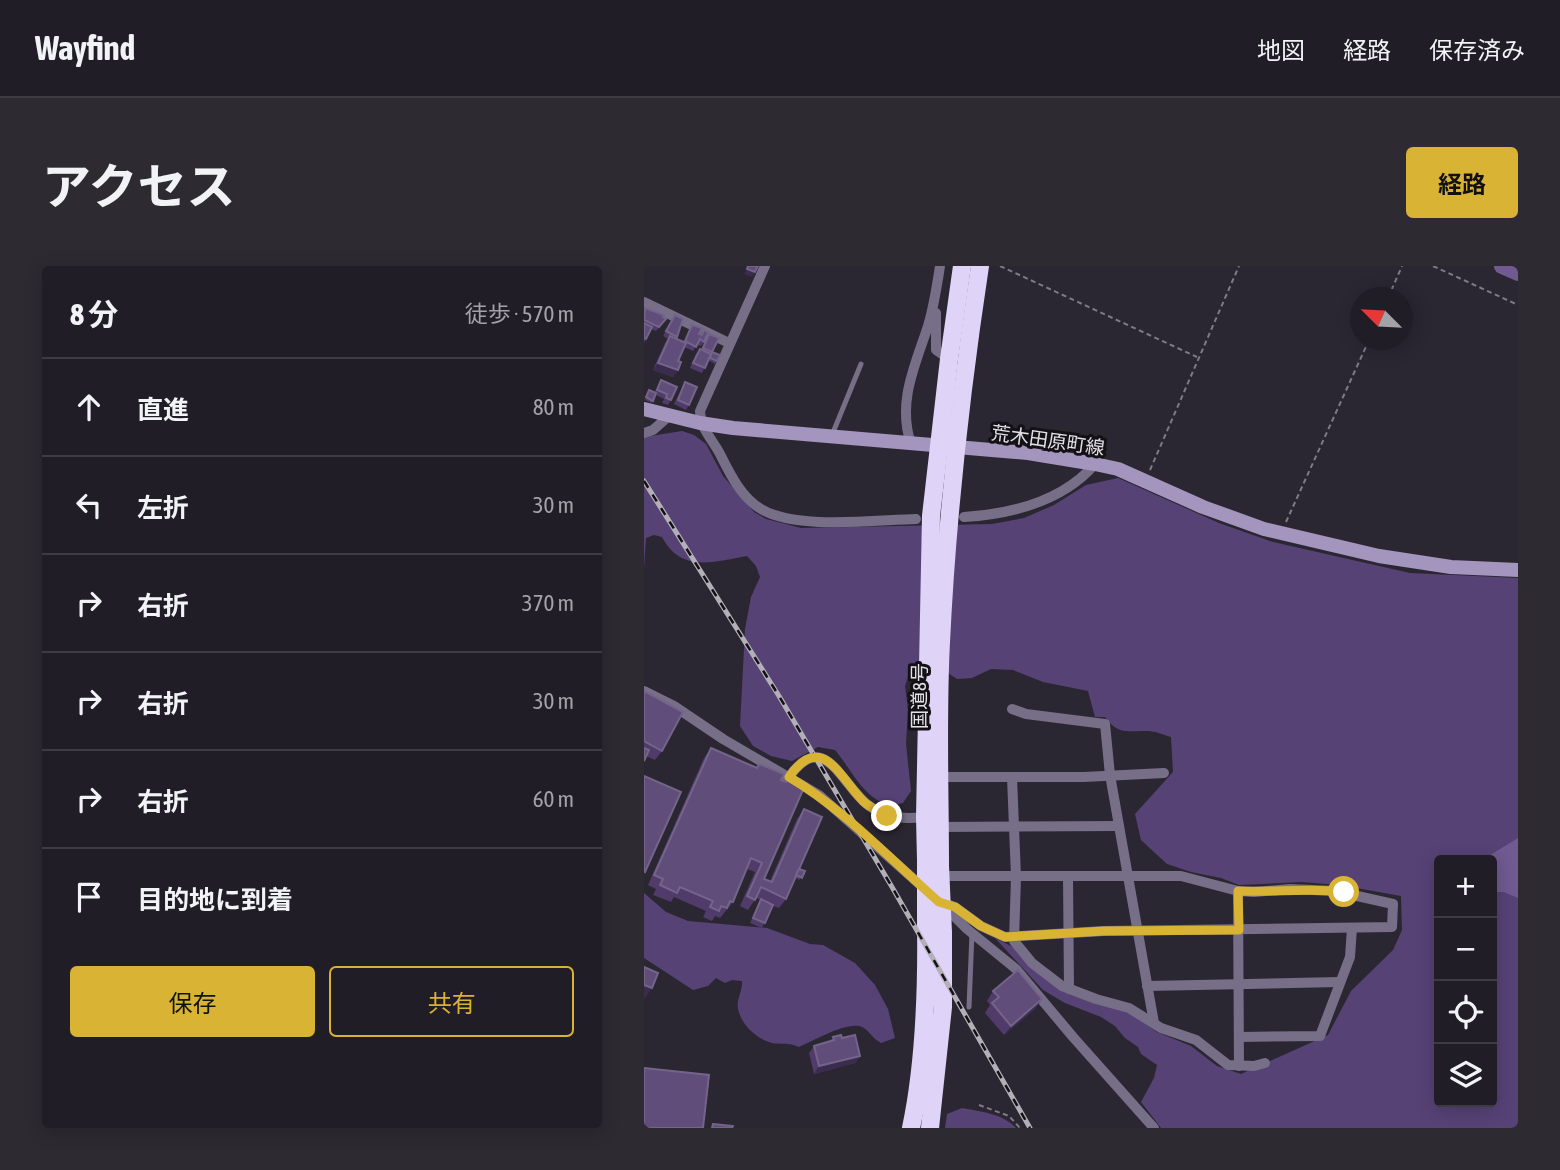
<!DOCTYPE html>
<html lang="ja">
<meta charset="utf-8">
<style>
body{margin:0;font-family:"Asap Condensed","Noto Sans JP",sans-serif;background:#2d2a32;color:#f1f3f6}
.controls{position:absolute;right:21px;bottom:21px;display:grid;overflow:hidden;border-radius:7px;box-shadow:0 4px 18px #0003}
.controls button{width:63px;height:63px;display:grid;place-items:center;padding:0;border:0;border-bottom:2px solid #3d3b43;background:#201d26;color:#f1f3f6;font:35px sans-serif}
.compass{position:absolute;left:706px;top:21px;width:63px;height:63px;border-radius:50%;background:#201d26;box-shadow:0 4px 18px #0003;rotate:294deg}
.stop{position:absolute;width:21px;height:21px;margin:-16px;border:5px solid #d9b334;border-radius:50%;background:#fff}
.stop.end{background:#d9b334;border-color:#fff;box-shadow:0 2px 7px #0008}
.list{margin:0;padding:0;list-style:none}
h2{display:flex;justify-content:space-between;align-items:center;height:91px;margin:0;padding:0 28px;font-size:30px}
h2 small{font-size:23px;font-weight:400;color:#a2a2a7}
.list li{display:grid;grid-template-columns:46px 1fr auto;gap:21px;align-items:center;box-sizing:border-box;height:98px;padding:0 28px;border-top:2px solid #3d3b43}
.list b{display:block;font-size:26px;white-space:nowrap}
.list em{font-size:23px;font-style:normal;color:#a2a2a7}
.actions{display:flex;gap:14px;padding:21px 28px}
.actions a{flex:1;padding:16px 0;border:2px solid #d9b334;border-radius:7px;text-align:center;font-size:24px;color:#d9b334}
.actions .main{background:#d9b334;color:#111}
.icon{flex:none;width:38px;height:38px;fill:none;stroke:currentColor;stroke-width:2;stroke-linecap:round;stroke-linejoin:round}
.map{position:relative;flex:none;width:874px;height:862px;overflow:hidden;border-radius:7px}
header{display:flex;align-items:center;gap:42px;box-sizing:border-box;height:98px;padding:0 35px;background:#201d26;border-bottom:2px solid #3d3b43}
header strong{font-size:33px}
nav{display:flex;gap:38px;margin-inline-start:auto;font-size:24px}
.intro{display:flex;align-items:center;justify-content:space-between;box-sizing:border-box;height:168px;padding:0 42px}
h1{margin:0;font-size:49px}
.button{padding:18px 32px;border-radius:7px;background:#d9b334;color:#111;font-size:24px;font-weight:700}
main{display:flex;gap:42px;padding:0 42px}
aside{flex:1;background:#201d26;border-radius:7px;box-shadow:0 4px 18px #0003}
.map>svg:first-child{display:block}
.forest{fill:#574276;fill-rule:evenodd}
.water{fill:#705a91}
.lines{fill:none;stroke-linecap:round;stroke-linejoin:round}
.river{stroke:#705a91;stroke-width:16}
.path{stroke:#7e7b84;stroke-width:2;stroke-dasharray:5 3.5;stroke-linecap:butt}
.lane{stroke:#776e87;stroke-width:5}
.street{stroke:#776e87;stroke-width:10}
.secondary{stroke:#a395bd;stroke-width:14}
.highway{stroke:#e0d3f8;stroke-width:18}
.rail-casing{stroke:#b3afb8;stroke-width:5}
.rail{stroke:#131116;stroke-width:2.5;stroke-dasharray:8;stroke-linecap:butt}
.highway-bridge{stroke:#e0d3f8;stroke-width:18}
.wall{fill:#503b6b}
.shaded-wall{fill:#3b2c4f}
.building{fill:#604d79;stroke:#74648a;stroke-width:2}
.route{stroke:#d9b334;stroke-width:9}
.labels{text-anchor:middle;stroke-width:6;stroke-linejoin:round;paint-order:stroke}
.street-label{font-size:19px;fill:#e3e0e8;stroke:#131116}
</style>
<header>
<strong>Wayfind</strong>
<nav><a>地図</a><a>経路</a><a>保存済み</a></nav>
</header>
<div class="intro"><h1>アクセス</h1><a class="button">経路</a></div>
<main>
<aside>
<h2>8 分<small>徒歩 · 570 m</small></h2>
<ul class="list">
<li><svg class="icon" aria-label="ahead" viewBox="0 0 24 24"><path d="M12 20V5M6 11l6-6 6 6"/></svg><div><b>直進</b></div><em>80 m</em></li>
<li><svg class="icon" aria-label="left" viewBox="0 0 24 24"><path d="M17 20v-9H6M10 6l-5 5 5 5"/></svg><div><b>左折</b></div><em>30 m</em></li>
<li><svg class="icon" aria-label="right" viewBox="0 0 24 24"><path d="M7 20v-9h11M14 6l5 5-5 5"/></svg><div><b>右折</b></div><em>370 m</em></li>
<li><svg class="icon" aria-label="right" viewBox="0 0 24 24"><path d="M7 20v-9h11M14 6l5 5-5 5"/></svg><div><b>右折</b></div><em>30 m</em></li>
<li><svg class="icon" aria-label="right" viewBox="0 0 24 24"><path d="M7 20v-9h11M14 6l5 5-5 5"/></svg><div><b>右折</b></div><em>60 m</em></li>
<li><svg class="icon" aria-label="arrive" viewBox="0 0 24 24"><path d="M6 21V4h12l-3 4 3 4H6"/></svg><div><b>目的地に到着</b></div></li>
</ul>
<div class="actions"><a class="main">保存</a><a>共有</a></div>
</aside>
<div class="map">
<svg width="874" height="862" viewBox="0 0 874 862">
<rect width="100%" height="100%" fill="#2b2732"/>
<g class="forest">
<path d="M 38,165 L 50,169 L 62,178 L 79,210 L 110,246 L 122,253 L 157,262 L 348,258 L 380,252 L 410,239 L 442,219 L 474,212 L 575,257 L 629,276 L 766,307 L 874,312 L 874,862 L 517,862 L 497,836 L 510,812 L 513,799 L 497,788 L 494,781 L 481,772 L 471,760 L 457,751 L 421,737 L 399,724 L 351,672 L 369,681 L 399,711 L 483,745 L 513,766 L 547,780 L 573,800 L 597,808 L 684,769 L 707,725 L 749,684 L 758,664 L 757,630 L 696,619 L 657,616 L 595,619 L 577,612 L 547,606 L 523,598 L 497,574 L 491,548 L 529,506 L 527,471 C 520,469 511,465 504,465 C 483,464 475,470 461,451 L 451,451 L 444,425 L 399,416 L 369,404 L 347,403 L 328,412 L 313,413 L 295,401 L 266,405 L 261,420 L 264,443 L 262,478 L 267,525 L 259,537 C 225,546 210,506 191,484 L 174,481 L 148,495 L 127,490 L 109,480 L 96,460 L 101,363 L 107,331 L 116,311 L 112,300 L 103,290 C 69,296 37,307 18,271 L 10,269 L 2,272 L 0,302 L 0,171 ZM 795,594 L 848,594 L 848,836 L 795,836 Z"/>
<path d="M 0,627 L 22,646 L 44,655 L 123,662 L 166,678 L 179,679 L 211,697 L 231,719 L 244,743 L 251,772 L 237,777 C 229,773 226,766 220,762 C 206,753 170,775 155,781 C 144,776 138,779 128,777 C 112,773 97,758 94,743 C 92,734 99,724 98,715 L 88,714 L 81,717 L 72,712 L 64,720 L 49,724 L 0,692 Z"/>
<path d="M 318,842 C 335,845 360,848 372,862 L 301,862 L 303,848 Z"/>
</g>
<path class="water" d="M 874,572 L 874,632 L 860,626 L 848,626 L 848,594 L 817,594 L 843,591 Z"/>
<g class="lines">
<path class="river" d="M 858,0 L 874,7"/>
<g class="path">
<path d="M 356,0 L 553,91"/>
<path d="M 789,0 L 874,39"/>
<path d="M 744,32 L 758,0"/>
<path d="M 506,204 L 595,0"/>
<path d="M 642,256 L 725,74"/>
<path d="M 335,839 L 365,850 L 376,862"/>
</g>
<g class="lane">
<path d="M 188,169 L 217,98"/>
<path d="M 325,741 L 328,667"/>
</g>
<g class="street">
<path d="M 121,0 L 56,145 C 56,162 68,173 76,188 C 86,208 97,231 117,243 C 152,264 230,254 272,253"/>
<path d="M 0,36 L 85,77"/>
<path d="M 292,47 L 292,84 L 305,93"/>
<path d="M 0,167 L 9,164 L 26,149"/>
<path d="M 267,178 C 253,136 271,100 284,60 C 290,40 293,20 296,0"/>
<path d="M 320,251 C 367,248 419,235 451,198"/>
<path d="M 0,425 L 30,440 L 79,473 L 175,529 L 281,623"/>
<path d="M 368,443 L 382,448 L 461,458 L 466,509 L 510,757"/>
<path d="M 145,511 C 181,461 197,519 224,539 C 242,553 260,553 281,551"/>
<path d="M 295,511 L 440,511 L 520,507"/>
<path d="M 368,511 L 372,611 L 370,675 L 388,697 L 418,720 L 452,733 L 485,742 L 517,762 L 552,774 L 584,799 L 610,800 L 621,797"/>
<path d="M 296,561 L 475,560"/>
<path d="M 424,611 L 425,723"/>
<path d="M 594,625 L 595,800"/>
<path d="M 296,636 L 311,641 L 337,660 L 361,671 L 460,665 L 748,661 L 749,638 L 691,625 L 646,623 L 610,626 L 594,625 L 537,610 L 297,610"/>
<path d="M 298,638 L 323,663 L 372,703 L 429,771 L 510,862"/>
<path d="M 503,720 L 695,716"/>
<path d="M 595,771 L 676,770 L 706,691 L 708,662"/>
</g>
<path class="secondary" d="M 0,143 L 56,157 L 89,162 L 384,187 L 451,198 L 474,203 L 559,241 L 620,263 L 735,290 L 807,301 L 874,304"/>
<g class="highway">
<path d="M 282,594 L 281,551 L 287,250 L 305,93 L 318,0"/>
<path d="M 296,600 C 296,526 293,451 297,376 C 303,250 317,125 336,0"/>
<path d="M 267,862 C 281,796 283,723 282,656"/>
<path d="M 286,862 L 299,741 L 299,667"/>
</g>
<defs>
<path id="rail" d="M 0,215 L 135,430 L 248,621 L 386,862"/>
</defs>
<use href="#rail" class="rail-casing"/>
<use href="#rail" class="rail"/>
<g class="highway-bridge">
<path d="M 296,600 L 299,667"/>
<path d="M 282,656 L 282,594"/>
</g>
</g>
<g class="wall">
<path d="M 0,43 L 22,53 L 12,65 L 7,63 L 0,77 Z"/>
<path d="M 31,49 L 33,71 L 32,73 L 40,76 L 48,59 L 57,68 L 60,64 L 60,76 L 57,80 L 53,79 L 49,85 L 40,81 L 34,95 L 34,104 L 29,111 L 9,104 L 21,77 L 24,73 L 19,70 Z"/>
<path d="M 65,68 L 68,86 L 73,95 L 71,98 L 64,94 L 58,107 L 46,102 L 52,88 L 56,83 L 57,83 Z"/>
<path d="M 17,114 L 27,134 L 24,139 L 18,137 L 20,133 L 12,129 L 8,137 L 1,134 L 5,124 L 10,127 Z"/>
<path d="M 41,116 L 45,139 L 42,144 L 30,138 Z"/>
<path d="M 0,425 L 18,485 L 11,494 L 2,490 L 0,495 Z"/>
<path d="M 67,482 L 112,502 L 115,498 L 141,516 L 145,510 L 120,613 L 126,615 L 153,553 L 160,543 L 155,603 L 156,614 L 151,612 L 142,633 L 135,642 L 129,640 L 118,662 L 106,657 L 117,634 L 112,632 L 104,644 L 96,640 L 111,606 L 103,603 L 89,636 L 76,652 L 71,650 L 68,655 L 59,651 L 62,645 L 30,631 L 27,636 L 9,629 L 12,623 L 4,619 L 60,492 Z"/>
<path d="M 349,725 L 398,733 L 391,743 L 360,769 L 341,747 L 346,739 L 343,735 Z"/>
<path d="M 189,771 L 216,790 L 211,797 L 170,808 L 165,787 L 170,780 L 187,775 Z"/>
</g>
<g class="shaded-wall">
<path d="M 103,3 L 111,6 L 108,11 L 100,8 Z"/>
<path d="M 14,97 L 34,104 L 29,111 L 9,104 Z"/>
<path d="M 0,719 L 8,722 L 1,732 L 0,732 Z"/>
<path d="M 398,733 L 391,743 L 360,769 L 367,760 Z"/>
<path d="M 216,790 L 211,797 L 170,808 L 175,800 Z"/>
</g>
<g class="building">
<path d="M 104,0 L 114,0 L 111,6 L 103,3 Z"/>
<path d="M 1,42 L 20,49 L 19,51 L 22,53 L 15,61 L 0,54 Z"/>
<path d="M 31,49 L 39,53 L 33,71 L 22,65 Z"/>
<path d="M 0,57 L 8,61 L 2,73 L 0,72 Z"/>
<path d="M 48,59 L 58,62 L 55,68 L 58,69 L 60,64 L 64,66 L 60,76 L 56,73 L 52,81 L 41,75 Z"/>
<path d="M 65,68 L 75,72 L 68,86 L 59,82 Z"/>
<path d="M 26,70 L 42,77 L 34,95 L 37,96 L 34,104 L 14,97 Z"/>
<path d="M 56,83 L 67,88 L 61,102 L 49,97 Z"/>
<path d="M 68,86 L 76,89 L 73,95 L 66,92 Z"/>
<path d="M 17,114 L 33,121 L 27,134 L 22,132 L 23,128 L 13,124 Z"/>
<path d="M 41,116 L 53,121 L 45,139 L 34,134 Z"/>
<path d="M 5,124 L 12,127 L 9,135 L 2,131 Z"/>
<path d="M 0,425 L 39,446 L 18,485 L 0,475 Z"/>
<path d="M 0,482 L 5,484 L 0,495 Z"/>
<path d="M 67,482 L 113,502 L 115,498 L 140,508 L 137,514 L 142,516 L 145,510 L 162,517 L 120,613 L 128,616 L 160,543 L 178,551 L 142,633 L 117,621 L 111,634 L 103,630 L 118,597 L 107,592 L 89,636 L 86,635 L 83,642 L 77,640 L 75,645 L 66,641 L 69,635 L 36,621 L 33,627 L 16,619 L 19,613 L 10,609 Z"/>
<path d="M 0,510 L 37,526 L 1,606 L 0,605 Z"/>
<path d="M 155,603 L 161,605 L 158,612 L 152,609 Z"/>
<path d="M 117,633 L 129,639 L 121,657 L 109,652 Z"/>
<path d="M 0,701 L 14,707 L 8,722 L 0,719 Z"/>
<path d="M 374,704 L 398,733 L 367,760 L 348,737 L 355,731 L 349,725 Z"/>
<path d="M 197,769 L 198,772 L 211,769 L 216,790 L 175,800 L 170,780 L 190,774 L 189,771 Z"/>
<path d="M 0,802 L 65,809 L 59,862 L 0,862 Z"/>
<path d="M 69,858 L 89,860 L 88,862 L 68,862 Z"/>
</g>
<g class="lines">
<path class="route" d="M 243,550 C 235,545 226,542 219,535 C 195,510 177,465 145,511 C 201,544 246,593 295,636 L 311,641 L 337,660 L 361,671 L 460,665 L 595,664 L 594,625 C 630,627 663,621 700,626"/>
</g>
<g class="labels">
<g class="street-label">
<text transform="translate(404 174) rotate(8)" y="7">荒木田原町線</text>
<text transform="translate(275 430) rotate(-90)" y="7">国道8号</text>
</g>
</g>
</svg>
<div class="controls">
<button>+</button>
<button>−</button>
<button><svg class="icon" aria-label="locate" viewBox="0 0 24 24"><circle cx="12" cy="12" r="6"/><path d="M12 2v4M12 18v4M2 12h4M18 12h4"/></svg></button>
<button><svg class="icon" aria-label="layers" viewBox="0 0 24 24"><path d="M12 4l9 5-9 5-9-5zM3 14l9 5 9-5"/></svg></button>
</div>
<svg class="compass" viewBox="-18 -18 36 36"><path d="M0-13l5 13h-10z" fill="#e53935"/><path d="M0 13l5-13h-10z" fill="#a2a2a7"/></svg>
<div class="stop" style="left:700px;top:626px"></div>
<div class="stop end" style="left:243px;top:550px"></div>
</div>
</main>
